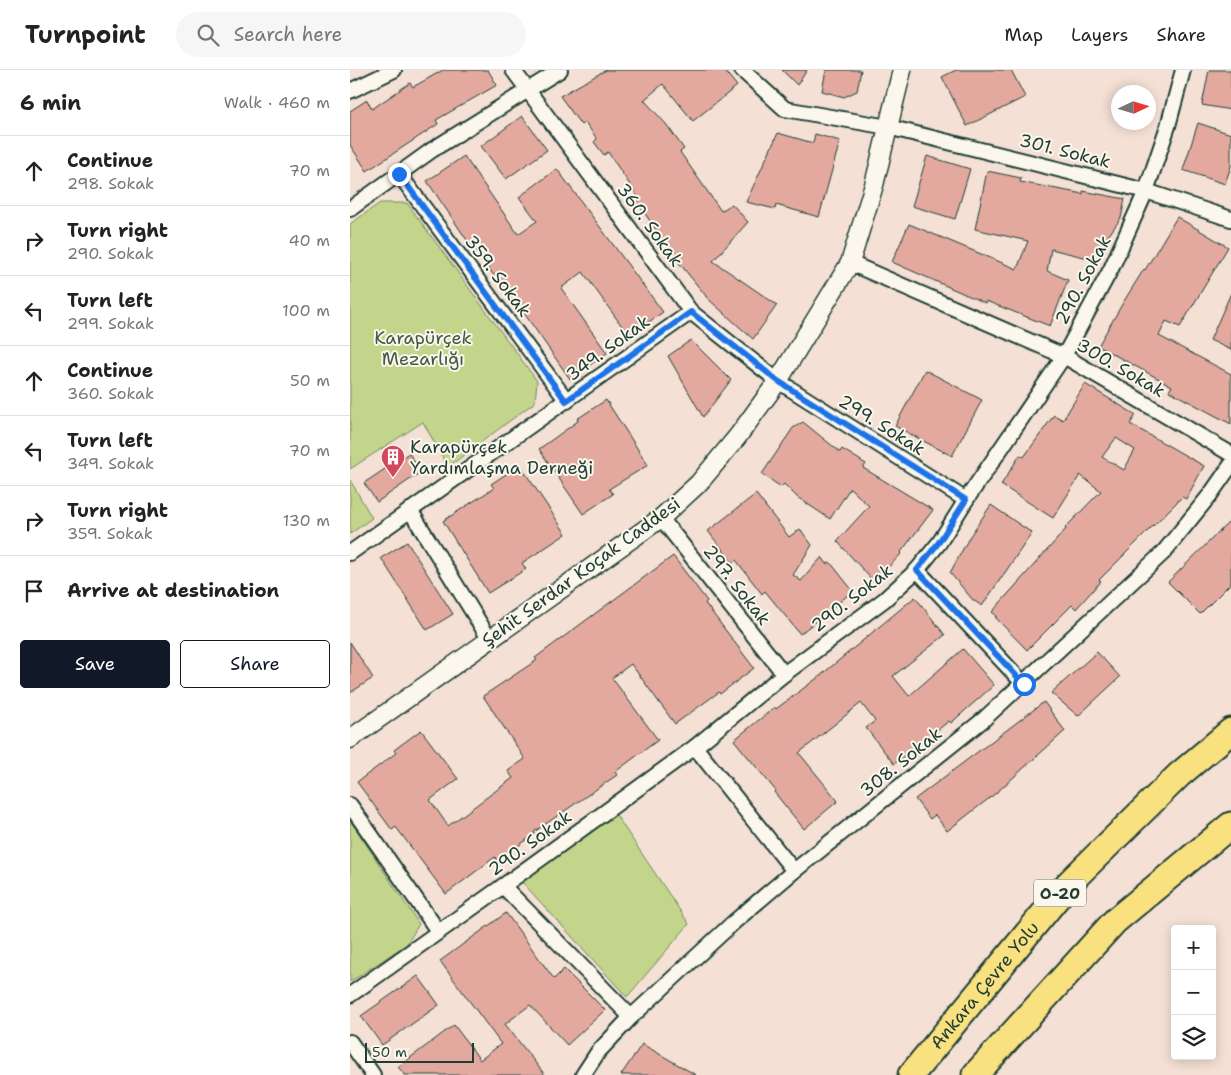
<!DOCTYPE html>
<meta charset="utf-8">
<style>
body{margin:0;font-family:"Shantell Sans",sans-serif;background:#f6f6f6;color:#222}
.controls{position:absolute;right:15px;bottom:15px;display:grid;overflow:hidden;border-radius:5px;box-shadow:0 2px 12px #0003}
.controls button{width:45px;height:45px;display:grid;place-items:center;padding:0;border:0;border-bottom:1px solid #e0e0e0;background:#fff;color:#222;font:25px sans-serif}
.compass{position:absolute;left:761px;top:15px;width:45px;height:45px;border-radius:50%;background:#fff;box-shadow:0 2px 12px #0003;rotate:86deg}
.scale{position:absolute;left:15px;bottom:12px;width:109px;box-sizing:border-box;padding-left:5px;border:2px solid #1f3d34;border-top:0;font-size:14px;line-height:18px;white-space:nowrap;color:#1f3d34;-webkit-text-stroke:4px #fbf7ec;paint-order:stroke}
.stop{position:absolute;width:15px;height:15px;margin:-11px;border:4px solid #1a73e8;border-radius:50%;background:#fff}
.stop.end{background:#1a73e8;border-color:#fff;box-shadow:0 1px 5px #0008}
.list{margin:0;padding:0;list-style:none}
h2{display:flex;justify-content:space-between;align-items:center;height:65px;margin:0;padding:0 20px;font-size:21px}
h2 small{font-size:16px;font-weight:400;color:#767676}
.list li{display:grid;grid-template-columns:32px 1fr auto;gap:15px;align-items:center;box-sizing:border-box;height:70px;padding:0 20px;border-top:1px solid #e0e0e0}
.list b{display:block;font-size:19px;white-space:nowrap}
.list p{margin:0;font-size:16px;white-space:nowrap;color:#767676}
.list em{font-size:16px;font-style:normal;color:#767676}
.actions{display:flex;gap:10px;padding:15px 20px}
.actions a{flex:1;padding:11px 0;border:1px solid #111827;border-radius:5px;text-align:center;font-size:18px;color:#111827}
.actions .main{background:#111827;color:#fff}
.icon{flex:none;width:28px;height:28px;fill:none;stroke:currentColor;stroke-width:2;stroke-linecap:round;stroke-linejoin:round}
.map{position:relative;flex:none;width:881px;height:1005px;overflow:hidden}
header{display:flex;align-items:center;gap:30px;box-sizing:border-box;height:70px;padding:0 25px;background:#fff;border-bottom:1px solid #e0e0e0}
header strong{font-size:24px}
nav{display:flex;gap:28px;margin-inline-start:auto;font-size:18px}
.search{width:350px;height:45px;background:#f6f6f6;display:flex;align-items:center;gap:12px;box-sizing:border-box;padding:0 18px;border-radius:28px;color:#767676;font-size:19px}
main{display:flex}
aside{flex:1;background:#fff}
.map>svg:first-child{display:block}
.green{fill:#c2d58a;stroke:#70895f}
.building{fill:#e3a99f;stroke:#1f3d34;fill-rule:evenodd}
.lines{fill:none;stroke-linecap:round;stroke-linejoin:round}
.minor-casing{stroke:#1f3d34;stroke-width:18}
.tertiary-casing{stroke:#1f3d34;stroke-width:21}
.motorway-casing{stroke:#1f3d34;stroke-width:29}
.minor{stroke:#fbf7ec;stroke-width:14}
.tertiary{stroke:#fbf7ec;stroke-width:18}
.motorway{stroke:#fae180;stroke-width:25}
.route{stroke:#1a73e8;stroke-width:6}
.labels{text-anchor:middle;stroke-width:4;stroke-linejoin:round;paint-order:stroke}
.shield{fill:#fbf7ec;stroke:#61756b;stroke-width:1}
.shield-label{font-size:16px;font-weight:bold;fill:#1f3d34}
.street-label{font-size:18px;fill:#1f3d34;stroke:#fbf7ec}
.park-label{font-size:18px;fill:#405b45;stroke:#fbf7ec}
.poi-label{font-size:18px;fill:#1f3d34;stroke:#fbf7ec;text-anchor:start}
</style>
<header>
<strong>Turnpoint</strong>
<div class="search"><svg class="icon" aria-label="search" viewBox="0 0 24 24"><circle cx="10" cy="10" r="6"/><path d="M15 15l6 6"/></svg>Search here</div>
<nav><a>Map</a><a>Layers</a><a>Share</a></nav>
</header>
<main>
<aside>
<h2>6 min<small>Walk · 460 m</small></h2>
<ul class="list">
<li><svg class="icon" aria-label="ahead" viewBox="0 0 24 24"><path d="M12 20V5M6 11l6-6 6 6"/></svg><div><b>Continue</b><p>298. Sokak</p></div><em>70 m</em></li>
<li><svg class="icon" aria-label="right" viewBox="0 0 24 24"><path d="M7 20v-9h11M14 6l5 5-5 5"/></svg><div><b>Turn right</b><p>290. Sokak</p></div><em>40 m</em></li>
<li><svg class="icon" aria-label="left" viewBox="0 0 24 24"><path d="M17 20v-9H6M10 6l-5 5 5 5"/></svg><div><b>Turn left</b><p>299. Sokak</p></div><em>100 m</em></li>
<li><svg class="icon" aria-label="ahead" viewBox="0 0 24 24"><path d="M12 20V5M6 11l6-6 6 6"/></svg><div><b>Continue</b><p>360. Sokak</p></div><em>50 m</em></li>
<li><svg class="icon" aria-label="left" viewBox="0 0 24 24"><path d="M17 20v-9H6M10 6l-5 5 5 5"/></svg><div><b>Turn left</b><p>349. Sokak</p></div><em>70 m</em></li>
<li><svg class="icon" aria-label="right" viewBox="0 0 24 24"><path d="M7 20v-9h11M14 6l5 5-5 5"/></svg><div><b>Turn right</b><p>359. Sokak</p></div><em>130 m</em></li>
<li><svg class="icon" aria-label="arrive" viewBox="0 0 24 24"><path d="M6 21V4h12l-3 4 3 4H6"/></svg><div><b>Arrive at destination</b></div></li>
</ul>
<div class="actions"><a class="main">Save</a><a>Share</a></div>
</aside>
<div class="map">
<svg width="881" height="1005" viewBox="0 0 881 1005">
<rect width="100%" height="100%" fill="#f4e0d5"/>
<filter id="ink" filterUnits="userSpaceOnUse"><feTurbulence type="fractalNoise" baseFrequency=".02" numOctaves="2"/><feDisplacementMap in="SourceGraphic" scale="10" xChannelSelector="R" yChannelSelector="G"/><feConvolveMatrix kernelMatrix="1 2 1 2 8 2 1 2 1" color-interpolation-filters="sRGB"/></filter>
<g filter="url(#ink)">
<g class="green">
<path d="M 30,133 L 57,133 L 187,311 L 185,332 L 98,397 L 73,352 L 0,399 L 0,154 Z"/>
<path d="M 0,410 L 22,448 L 0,464 Z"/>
<path d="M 266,745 L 339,854 L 277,927 L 172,812 Z"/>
<path d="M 0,750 L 69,854 L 57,874 L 0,912 Z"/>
</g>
<g class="building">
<path d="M 93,0 L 138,0 L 147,15 L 86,50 L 88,54 L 17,101 L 0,75 L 0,41 L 17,30 L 22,39 L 60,13 L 63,17 Z"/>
<path d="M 256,0 L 374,0 L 387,16 L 343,51 L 313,14 L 294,30 L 316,54 L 334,79 L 330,82 L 371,141 L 382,134 L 398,152 L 363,191 L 427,235 L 403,269 L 356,227 L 356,226 L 317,178 L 318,177 L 287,132 L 290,130 L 258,82 L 254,85 L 244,72 L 247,69 L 235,52 L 231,55 L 210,26 Z"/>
<path d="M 432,0 L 457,0 L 447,15 Z"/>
<path d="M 476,0 L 511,0 L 507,21 L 494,27 L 472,21 Z"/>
<path d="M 606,0 L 661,0 L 675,27 L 617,56 L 592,7 Z"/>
<path d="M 859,0 L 881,0 L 881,40 L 852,35 Z"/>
<path d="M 172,46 L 197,80 L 156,109 L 131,76 Z"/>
<path d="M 848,53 L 881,64 L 881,96 L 875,114 L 833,100 Z"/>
<path d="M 428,63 L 463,73 L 465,64 L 490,71 L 469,147 L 426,135 L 425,139 L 396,132 Z"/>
<path d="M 114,86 L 168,164 L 187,151 L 169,127 L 207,99 L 313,242 L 279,266 L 233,202 L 211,218 L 257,283 L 220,309 L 167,233 L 165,235 L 122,175 L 121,176 L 77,111 Z"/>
<path d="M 577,86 L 620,99 L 605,149 L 562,136 Z"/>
<path d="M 637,101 L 671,108 L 670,112 L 733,124 L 733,121 L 775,129 L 771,148 L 742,189 L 701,179 L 697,201 L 718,210 L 700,256 L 636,231 L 635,233 L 542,192 L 559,154 L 667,199 L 678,171 L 625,159 Z"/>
<path d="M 827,147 L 878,177 L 830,257 L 816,251 L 809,266 L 881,304 L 881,354 L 819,321 L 822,316 L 748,276 L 774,231 L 794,199 L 795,200 Z"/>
<path d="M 881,223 L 881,280 L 860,270 Z"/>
<path d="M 341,270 L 381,310 L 353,347 L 318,286 Z"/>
<path d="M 575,300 L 632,330 L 602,386 L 545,356 Z"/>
<path d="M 735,314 L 786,345 L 780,354 L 854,396 L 836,429 L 832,427 L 749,510 L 751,511 L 726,539 L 722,535 L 677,580 L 645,547 L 647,546 L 642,542 L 716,459 L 715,458 L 751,421 L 730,405 L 703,448 L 651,415 L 670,385 L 674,387 L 704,345 L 713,350 ZM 766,368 L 785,380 L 774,400 L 752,387 Z"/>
<path d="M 256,330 L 298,395 L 259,419 L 263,424 L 233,444 L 189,379 L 228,351 L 227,349 Z"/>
<path d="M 453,352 L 490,382 L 492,379 L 516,394 L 513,398 L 583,440 L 551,482 L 552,483 L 524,512 L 487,471 L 519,436 L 500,418 L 480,449 L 447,427 L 434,414 L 431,417 L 412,404 L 443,358 Z"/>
<path d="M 59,383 L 71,402 L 27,432 L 14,413 Z"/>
<path d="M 170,395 L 216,464 L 172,493 L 176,499 L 138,523 L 93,451 L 144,418 L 141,414 Z"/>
<path d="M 406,424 L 439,467 L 450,459 L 462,475 L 443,505 L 451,511 L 472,487 L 477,494 L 480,492 L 503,521 L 450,564 L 415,521 L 412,524 L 386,490 L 383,493 L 358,461 Z"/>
<path d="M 641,435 L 682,463 L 632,536 L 623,530 L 600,503 L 620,466 Z"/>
<path d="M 881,450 L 881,513 L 850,544 L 818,512 Z"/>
<path d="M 57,472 L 103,544 L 77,560 L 31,488 Z"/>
<path d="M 323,486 L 357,531 L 355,533 L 404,598 L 370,624 L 369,622 L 325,654 L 281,594 L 262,608 L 308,670 L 265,702 L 267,705 L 184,762 L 185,764 L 147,791 L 145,787 L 96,824 L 46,757 L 42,760 L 7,712 L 46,683 L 44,680 L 71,660 L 108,709 L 80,730 L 98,756 L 163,708 L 158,701 L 175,689 L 133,626 L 187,590 L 185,588 Z"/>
<path d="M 565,527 L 595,565 L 543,606 L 559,626 L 613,579 L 644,615 L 601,653 L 599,651 L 544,694 L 516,658 L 525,651 L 511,633 L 449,683 L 488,731 L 454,759 L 424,722 L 426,721 L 384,670 L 425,637 L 426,639 L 470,606 Z"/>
<path d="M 0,572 L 23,608 L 0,623 Z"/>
<path d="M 747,582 L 770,607 L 728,646 L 701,623 Z"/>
<path d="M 694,632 L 715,661 L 646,723 L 597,761 L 585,745 L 580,749 L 565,729 Z"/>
<path d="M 156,843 L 204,909 L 214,899 L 255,940 L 217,975 L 180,935 L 155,954 L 195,1005 L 55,1005 L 48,997 L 104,955 L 130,990 L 151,974 L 90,891 Z"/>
<path d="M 68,906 L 89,935 L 32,975 L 11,946 Z"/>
<path d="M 292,974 L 346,1005 L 271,1005 Z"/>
</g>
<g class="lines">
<defs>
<g id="minor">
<path d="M 163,0 L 341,242 L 428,311 L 616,430"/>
<path d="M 392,0 L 435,39 L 538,57 L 796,121 L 881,149"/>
<path d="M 0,21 L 44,0"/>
<path d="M 49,104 L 217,331"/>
<path d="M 0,139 L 82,80 L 210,0"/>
<path d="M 500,193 L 714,286 L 881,384"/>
<path d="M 60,440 L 140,570"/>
<path d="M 311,448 L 434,604"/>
<path d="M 0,483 L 341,242"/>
<path d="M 567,500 L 674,614"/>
<path d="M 345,677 L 444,801"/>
<path d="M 0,735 L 88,861"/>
<path d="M 153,816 L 281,947"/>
<path d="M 0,925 L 153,816 L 345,677 L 434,604 L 534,530 L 567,500 L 589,473 L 616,430 L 714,286 L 761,199 L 796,121 L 818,56 L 833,0"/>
<path d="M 0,972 L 23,1005"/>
<path d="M 233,1005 L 248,982 L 281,947 L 384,852 L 444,801 L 633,650 L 813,483 L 860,425 L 881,395"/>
</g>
<path id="tertiary" d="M 0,669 L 311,448 L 349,413 L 388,366 L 428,311 L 500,193 L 524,115 L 552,0"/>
<g id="motorway">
<path id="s1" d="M 561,1005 L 719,813 L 829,705 L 881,661"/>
<path d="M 625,1005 L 765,851 L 881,755"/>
</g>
</defs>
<use href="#minor" class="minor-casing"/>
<use href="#tertiary" class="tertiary-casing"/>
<use href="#motorway" class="motorway-casing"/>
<use href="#minor" class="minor"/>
<use href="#tertiary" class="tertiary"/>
<use href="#motorway" class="motorway"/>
</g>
</g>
<g class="lines" filter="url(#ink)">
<path class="route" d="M 49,104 L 216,331 L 341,242 L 428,311 L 616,430 L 589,472 L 567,500 L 674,614"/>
</g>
<defs>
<symbol id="building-pin" viewBox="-11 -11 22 30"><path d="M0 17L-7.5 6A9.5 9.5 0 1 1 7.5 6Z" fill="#d1495b" stroke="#fbf7ec"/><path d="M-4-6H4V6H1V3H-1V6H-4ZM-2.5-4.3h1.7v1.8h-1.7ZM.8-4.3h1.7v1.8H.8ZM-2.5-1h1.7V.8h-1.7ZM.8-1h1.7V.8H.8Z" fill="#fff"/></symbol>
</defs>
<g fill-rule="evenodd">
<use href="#building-pin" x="29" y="373" width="28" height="38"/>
</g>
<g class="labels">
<rect class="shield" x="684" y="809.5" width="52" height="27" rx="4"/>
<g class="shield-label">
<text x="710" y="829">O-20</text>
</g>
<g class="street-label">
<text transform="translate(715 81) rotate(14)" y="6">301. Sokak</text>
<text transform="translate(300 155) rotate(54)" y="6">360. Sokak</text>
<text transform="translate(148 206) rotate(53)" y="6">359. Sokak</text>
<text transform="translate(733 210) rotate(-62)" y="6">290. Sokak</text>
<text transform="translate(258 278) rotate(-36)" y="6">349. Sokak</text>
<text transform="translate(771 298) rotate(30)" y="6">300. Sokak</text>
<text transform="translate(532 355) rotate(32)" y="6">299. Sokak</text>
<text transform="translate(231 502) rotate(-36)" y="6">Şehit Serdar Koçak Caddesi</text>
<text transform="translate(387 515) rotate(52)" y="6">297. Sokak</text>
<text transform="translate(502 528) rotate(-38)" y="6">290. Sokak</text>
<text transform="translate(551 692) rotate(-39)" y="6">308. Sokak</text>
<text transform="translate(180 773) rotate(-36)" y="6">290. Sokak</text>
<text dy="6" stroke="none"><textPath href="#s1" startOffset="116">Ankara Çevre Yolu</textPath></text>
</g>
<g class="park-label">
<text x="73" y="274">Karapürçek<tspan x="73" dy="21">Mezarlığı</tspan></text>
</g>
<g class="poi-label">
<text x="60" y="383">Karapürçek<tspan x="60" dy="21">Yardımlaşma Derneği</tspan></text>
</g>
</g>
</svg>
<div class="controls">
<button>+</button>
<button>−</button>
<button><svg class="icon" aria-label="layers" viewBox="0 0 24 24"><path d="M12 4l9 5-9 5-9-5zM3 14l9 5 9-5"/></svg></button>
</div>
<svg class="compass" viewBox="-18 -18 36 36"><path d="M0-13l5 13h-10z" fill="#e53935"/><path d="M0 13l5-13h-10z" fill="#767676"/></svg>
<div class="scale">50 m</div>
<div class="stop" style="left:674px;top:614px"></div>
<div class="stop end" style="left:49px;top:104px"></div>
</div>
</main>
